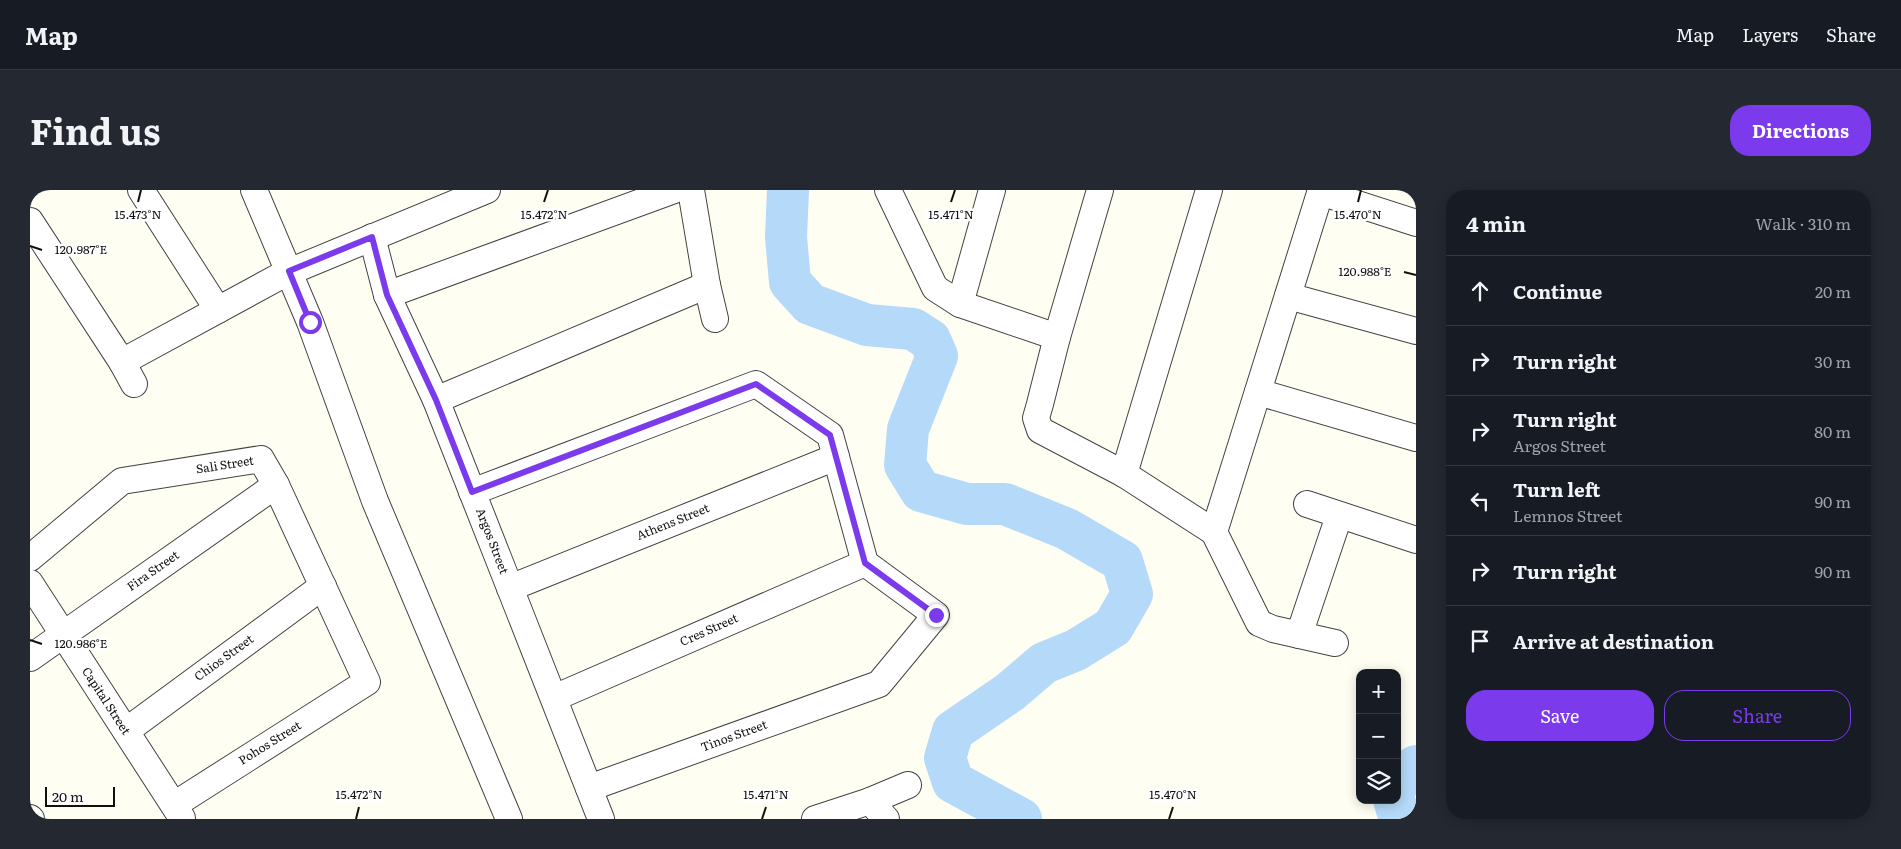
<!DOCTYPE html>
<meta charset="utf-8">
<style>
body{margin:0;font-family:Literata,serif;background:#242831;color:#f1f3f6}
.controls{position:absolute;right:15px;bottom:15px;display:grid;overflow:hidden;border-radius:10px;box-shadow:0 2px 12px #0003}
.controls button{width:45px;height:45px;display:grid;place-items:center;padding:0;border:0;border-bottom:1px solid #363941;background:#171b24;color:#f1f3f6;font:25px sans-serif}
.scale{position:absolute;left:15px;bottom:12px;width:70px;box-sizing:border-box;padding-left:5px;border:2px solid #101010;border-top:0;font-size:14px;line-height:18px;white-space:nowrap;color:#101010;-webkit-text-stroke:4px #fff;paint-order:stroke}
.stop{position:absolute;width:15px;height:15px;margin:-11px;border:4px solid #7c3aed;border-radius:50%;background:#fff}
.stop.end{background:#7c3aed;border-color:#fff;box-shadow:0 1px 5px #0008}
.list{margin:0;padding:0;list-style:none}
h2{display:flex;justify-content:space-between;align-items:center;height:65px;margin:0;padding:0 20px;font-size:21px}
h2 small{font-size:16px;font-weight:400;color:#9ea1a6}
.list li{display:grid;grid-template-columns:32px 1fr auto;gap:15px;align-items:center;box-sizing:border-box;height:70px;padding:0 20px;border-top:1px solid #363941}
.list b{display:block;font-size:19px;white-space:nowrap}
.list p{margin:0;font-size:16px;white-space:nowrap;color:#9ea1a6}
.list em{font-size:16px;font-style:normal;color:#9ea1a6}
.actions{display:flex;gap:10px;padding:15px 20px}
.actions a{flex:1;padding:11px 0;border:1px solid #7c3aed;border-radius:20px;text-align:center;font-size:18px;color:#7c3aed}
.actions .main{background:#7c3aed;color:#fff}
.icon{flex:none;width:28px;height:28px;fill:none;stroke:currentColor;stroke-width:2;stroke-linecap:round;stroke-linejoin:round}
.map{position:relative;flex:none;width:1386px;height:629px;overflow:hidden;border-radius:20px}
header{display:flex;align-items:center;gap:30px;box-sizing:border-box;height:70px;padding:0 25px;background:#171b24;border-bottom:1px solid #363941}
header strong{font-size:24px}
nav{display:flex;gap:28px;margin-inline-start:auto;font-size:18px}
.intro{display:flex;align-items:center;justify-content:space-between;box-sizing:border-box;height:120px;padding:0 30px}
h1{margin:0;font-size:35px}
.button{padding:12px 22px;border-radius:20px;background:#7c3aed;color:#fff;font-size:18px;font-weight:700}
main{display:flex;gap:30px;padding:0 30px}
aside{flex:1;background:#171b24;border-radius:20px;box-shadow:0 2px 12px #0003}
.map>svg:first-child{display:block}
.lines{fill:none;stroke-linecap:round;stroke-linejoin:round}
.river{stroke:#b4d9f9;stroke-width:42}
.minor-casing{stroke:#434343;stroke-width:28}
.minor{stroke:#fff;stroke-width:26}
.route{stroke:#7c3aed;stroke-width:6}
.ticks{fill:none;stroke:#101010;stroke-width:2}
.labels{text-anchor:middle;stroke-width:5;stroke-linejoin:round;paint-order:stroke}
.street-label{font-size:12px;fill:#101010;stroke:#fff}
.ticks-label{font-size:12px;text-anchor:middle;fill:#101010;stroke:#fff;stroke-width:5;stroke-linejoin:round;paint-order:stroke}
</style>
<header>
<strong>Map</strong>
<nav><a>Map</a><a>Layers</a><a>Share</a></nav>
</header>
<div class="intro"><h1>Find us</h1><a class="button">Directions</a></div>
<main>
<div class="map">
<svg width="1386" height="629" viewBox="0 0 1386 629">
<rect width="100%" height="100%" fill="#fffef2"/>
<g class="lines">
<g class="river">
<path d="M 758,0 L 756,47 L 760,92 L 780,114 L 837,135 L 883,139 L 900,150 L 907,166 L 878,239 L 875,275 L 891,301 L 937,314 L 975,314 L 1037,339 L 1092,371 L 1102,404 L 1083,437 L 1046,460 L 1014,473 L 980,502 L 923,541 L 915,568 L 923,592 L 991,629"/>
<path d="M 1367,595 L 1377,581 L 1386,576"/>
<path d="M 1364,610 L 1370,629"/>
</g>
<defs>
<g id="minor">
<path d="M 111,0 L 188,120"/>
<path d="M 224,0 L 280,132 L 345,311 L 479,629"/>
<path d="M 661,0 L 677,95 L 685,129"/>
<path d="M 858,0 L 905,98 L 930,114 L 1027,147"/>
<path d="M 1070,0 L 1027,147 L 1010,214 L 1006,228 L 1010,240 L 1094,284 L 1184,342 L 1229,433 L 1243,439 L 1305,453"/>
<path d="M 1290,2 L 1386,33"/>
<path d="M 0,31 L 92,172 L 104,194"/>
<path d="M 342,47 L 357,105 L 406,210 L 571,629"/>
<path d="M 357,105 L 644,0"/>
<path d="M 1258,106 L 1386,141"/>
<path d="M 930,114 L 962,0"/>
<path d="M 92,172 L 254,84 L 457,0"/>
<path d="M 1228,202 L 1386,248"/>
<path d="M 406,210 L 677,95"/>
<path d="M 1094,284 L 1179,0"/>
<path d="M 442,302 L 726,194 L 800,245 L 835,373 L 906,425 L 849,494 L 559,598"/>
<path d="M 1277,314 L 1386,350"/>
<path d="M 1184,342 L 1291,0"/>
<path d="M 0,368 L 92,291 L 231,269 L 246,295 L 337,492 L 144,615"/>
<path d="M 0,393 L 152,628"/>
<path d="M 480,398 L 806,267"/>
<path d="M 1269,445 L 1309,326"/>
<path d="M 0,468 L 246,295"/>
<path d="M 524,508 L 835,373"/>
<path d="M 96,541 L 293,396"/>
<path d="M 840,611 L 856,629"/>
<path d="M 0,628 L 1,629"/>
<path d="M 785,629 L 840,611 L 878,595"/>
</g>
</defs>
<use href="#minor" class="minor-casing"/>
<use href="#minor" class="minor"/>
</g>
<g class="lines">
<path class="route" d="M 280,132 L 259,81 L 342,47 L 357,105 L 406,210 L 442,302 L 726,194 L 800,245 L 835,373 L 906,425"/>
</g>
<path class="ticks" d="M 108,12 L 111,0M 514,12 L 518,0M 921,12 L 925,0M 1328,12 L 1331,0M 0,56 L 12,60M 1374,82 L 1386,85M 0,450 L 12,454M 326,629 L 329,617M 732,629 L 736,617M 1139,629 L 1143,617"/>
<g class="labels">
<g class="street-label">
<text transform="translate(195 275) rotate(-9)" y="4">Sali Street</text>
<text transform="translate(643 332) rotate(-22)" y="4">Athens Street</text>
<text transform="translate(462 351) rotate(69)" y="4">Argos Street</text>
<text transform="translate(123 381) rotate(-35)" y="4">Fira Street</text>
<text transform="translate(679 440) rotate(-24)" y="4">Cres Street</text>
<text transform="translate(194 468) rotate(-36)" y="4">Chios Street</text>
<text transform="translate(76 511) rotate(57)" y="4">Capital Street</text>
<text transform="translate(704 546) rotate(-20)" y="4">Tinos Street</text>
<text transform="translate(240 553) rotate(-32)" y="4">Pohos Street</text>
</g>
</g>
<g class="ticks-label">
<text x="108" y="29">15.473°N</text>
<text x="514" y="29">15.472°N</text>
<text x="921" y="29">15.471°N</text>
<text x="1328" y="29">15.470°N</text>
<text x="51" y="64">120.987°E</text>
<text x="1335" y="86">120.988°E</text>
<text x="51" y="458">120.986°E</text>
<text x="329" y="609">15.472°N</text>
<text x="736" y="609">15.471°N</text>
<text x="1143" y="609">15.470°N</text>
</g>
</svg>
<div class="controls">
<button>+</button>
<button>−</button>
<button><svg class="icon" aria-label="layers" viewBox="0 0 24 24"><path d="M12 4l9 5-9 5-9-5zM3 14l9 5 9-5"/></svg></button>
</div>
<div class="scale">20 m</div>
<div class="stop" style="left:280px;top:132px"></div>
<div class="stop end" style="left:906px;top:425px"></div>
</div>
<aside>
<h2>4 min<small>Walk · 310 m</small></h2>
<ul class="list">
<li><svg class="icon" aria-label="ahead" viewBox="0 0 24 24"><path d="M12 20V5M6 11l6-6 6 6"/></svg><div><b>Continue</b></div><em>20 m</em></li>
<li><svg class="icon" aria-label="right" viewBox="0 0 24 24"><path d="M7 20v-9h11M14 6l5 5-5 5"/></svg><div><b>Turn right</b></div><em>30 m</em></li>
<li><svg class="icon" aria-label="right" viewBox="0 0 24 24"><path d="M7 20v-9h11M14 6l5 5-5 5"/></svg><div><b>Turn right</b><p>Argos Street</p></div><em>80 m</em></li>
<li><svg class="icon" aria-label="left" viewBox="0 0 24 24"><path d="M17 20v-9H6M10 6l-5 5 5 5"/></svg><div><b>Turn left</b><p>Lemnos Street</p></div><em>90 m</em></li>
<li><svg class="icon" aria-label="right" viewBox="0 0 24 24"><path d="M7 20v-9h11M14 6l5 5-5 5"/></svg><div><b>Turn right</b></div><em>90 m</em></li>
<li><svg class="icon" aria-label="arrive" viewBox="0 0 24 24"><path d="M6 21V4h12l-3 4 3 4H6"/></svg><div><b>Arrive at destination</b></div></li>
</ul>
<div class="actions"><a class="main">Save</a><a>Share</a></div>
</aside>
</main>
